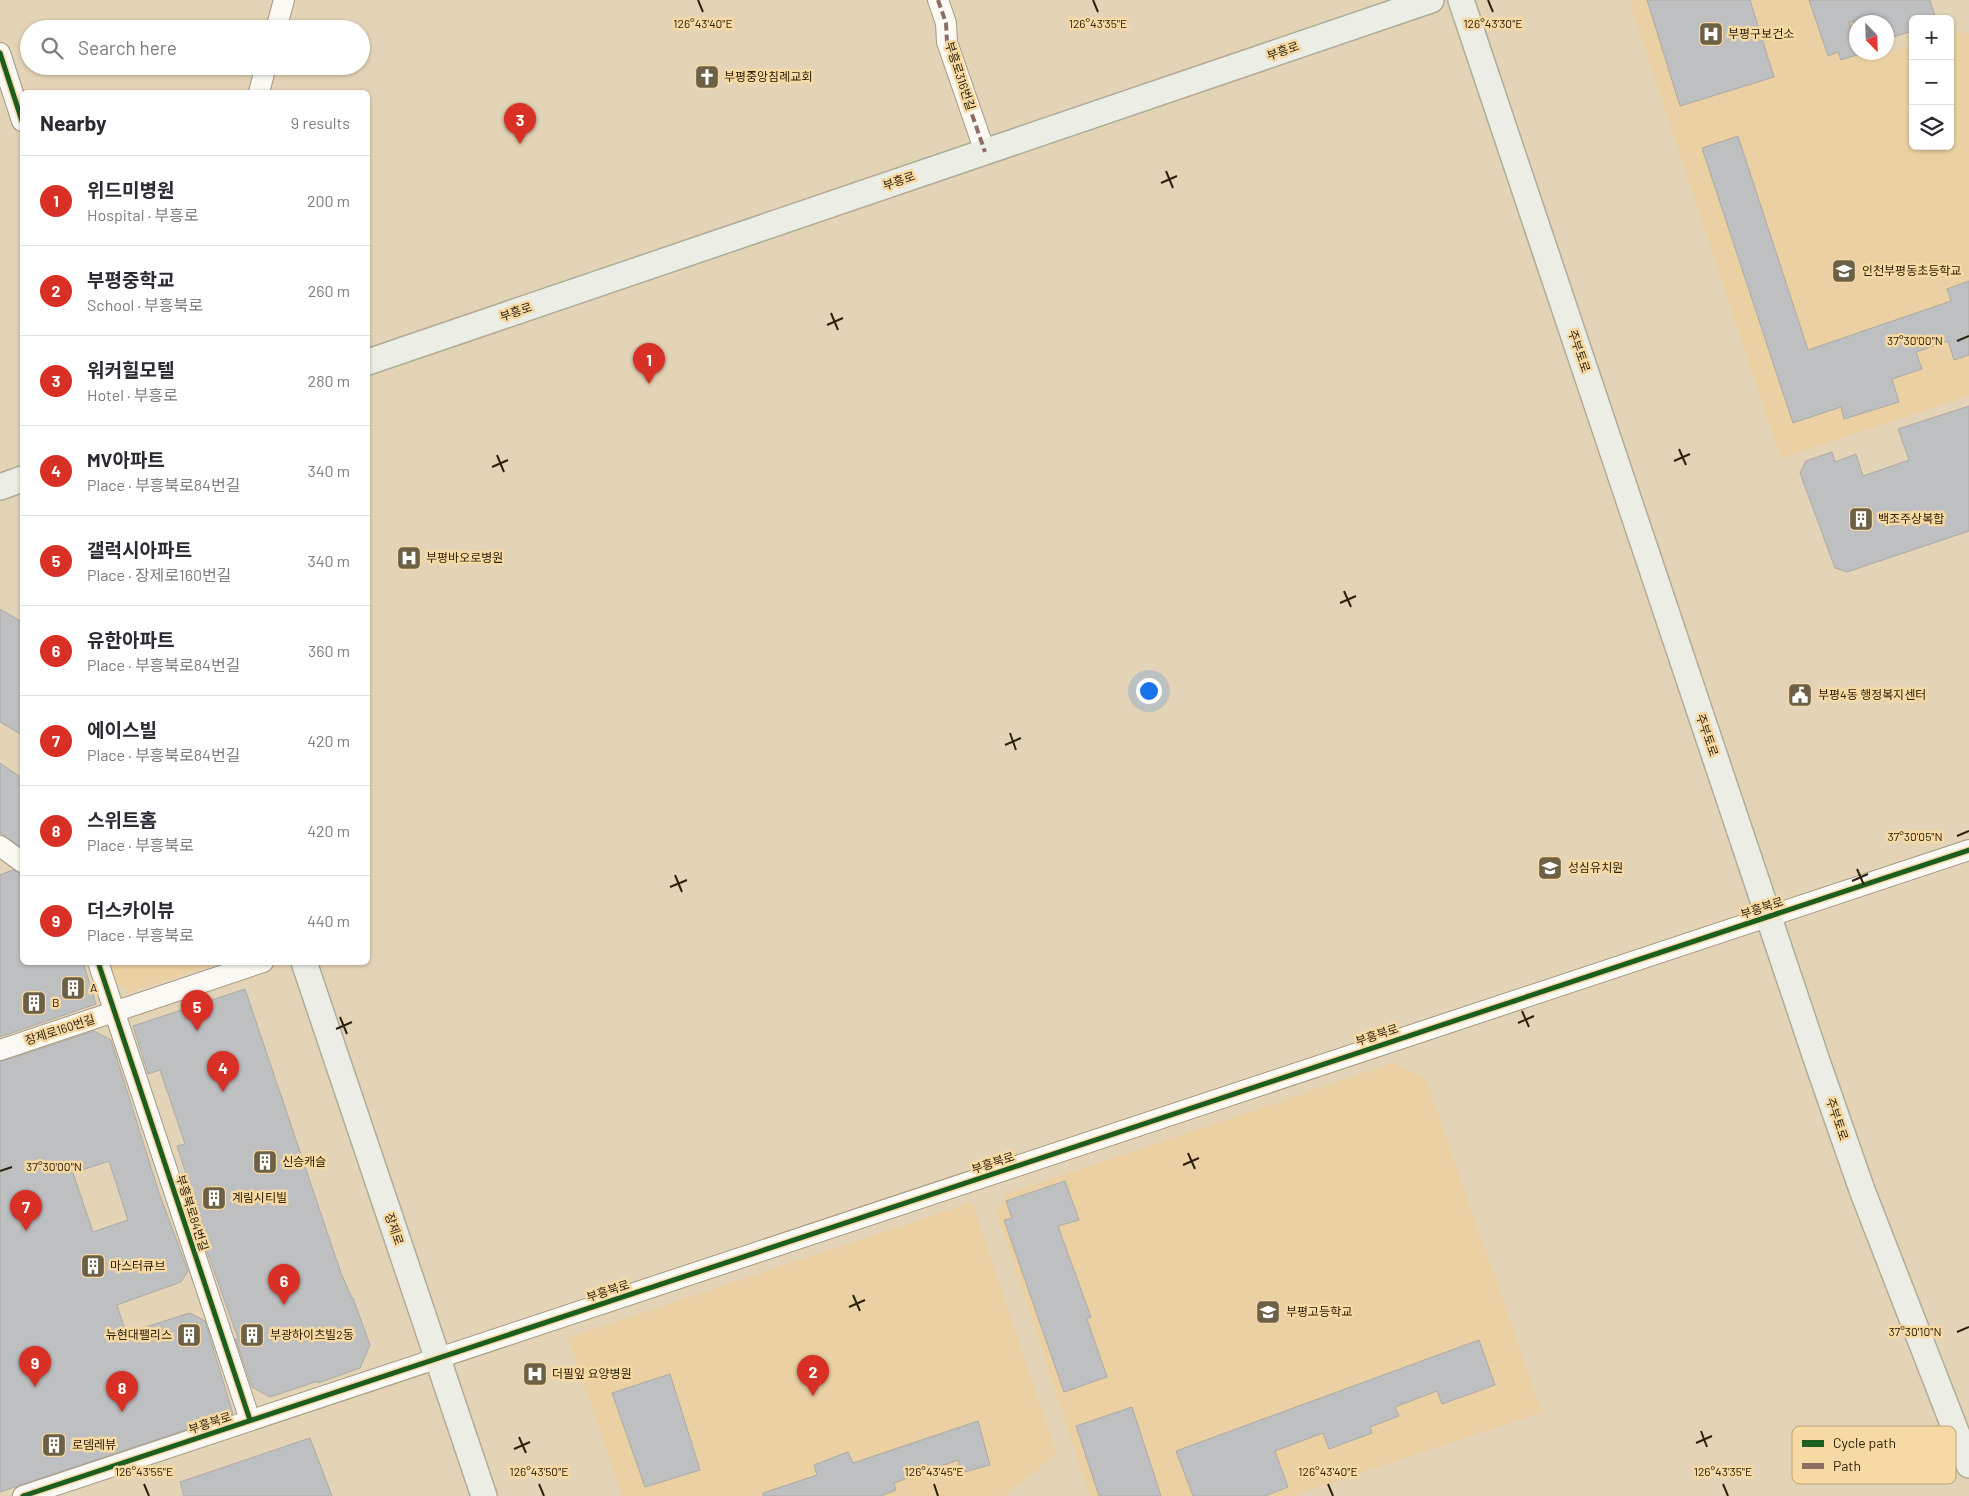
<!DOCTYPE html>
<meta charset="utf-8">
<style>
body{margin:0;font-family:Barlow,"Noto Sans KR",sans-serif;background:#f7f7f7;color:#2b2b33}
.controls{position:absolute;right:15px;top:15px;display:grid;overflow:hidden;border-radius:8px;box-shadow:0 1px 4px #0004}
.controls button{width:45px;height:45px;display:grid;place-items:center;padding:0;border:0;border-bottom:1px solid #e1e1e2;background:#fff;color:#2b2b33;font:25px sans-serif}
.compass{position:absolute;left:1849px;top:15px;width:45px;height:45px;border-radius:50%;background:#fff;box-shadow:0 1px 4px #0004;rotate:157deg}
.you{position:absolute;left:1148px;top:690px;width:18px;height:18px;margin:-12px;border:4px solid #fff;border-radius:50%;background:#1a73e8;box-shadow:0 0 0 8px #1a73e833}
.badge{display:grid;place-items:center;width:32px;height:32px;border-radius:50%;background:#d93025;color:#fff;font-size:16px;font-weight:700}
.pin{position:absolute;translate:-50% -41px;filter:drop-shadow(0 1px 2px #0008)}
.pin::after{content:'';position:absolute;top:26px;width:18px;height:15px;background:inherit;clip-path:polygon(0 0,100% 0,50% 100%)}
.list{margin:0;padding:0;list-style:none}
h2{display:flex;justify-content:space-between;align-items:center;height:65px;margin:0;padding:0 20px;font-size:21px}
h2 small{font-size:16px;font-weight:400;color:#7c7c81}
.list li{display:grid;grid-template-columns:32px 1fr auto;gap:15px;align-items:center;box-sizing:border-box;height:90px;padding:0 20px;border-top:1px solid #e1e1e2}
.list b{display:block;font-size:19px;white-space:nowrap}
.list p{margin:0;font-size:16px;white-space:nowrap;color:#7c7c81}
.list em{font-size:16px;font-style:normal;color:#7c7c81}
.icon{flex:none;width:28px;height:28px;fill:none;stroke:currentColor;stroke-width:2;stroke-linecap:round;stroke-linejoin:round}
.map{position:relative;flex:none;width:1969px;height:1496px;overflow:hidden}
.search{position:absolute;background:#fff;box-shadow:0 1px 4px #0004;left:20px;top:20px;width:350px;height:55px;display:flex;align-items:center;gap:12px;box-sizing:border-box;padding:0 18px;border-radius:28px;color:#7c7c81;font-size:19px}
.panel{position:absolute;background:#fff;box-shadow:0 1px 4px #0004;left:20px;top:90px;width:350px;height:875px;border-radius:8px}
.map>svg:first-child{display:block}
.built{fill:#ead0a2}
.building{fill:#bebfc1;stroke:#acaaa5;fill-rule:evenodd}
.lines{fill:none;stroke-linecap:round;stroke-linejoin:round}
.minor-casing{stroke:#a59982;stroke-width:22}
.major-casing{stroke:#afac97;stroke-width:28}
.minor{stroke:#fbf9f4;stroke-width:20}
.major{stroke:#eceee6;stroke-width:25}
.quiet{stroke:#8d6e63;stroke-width:4;stroke-dasharray:8 4;stroke-linecap:butt}
.cycleway-casing{stroke:#f7d9a4;stroke-width:8}
.cycleway{stroke:#1b5e20;stroke-width:5}
.ticks{fill:none;stroke:#2c210b;stroke-width:2}
.labels{text-anchor:middle;stroke-width:5;stroke-linejoin:round;paint-order:stroke}
.poi-label{font-size:12px;fill:#2c210b;stroke:#f7d9a4;text-anchor:start}
.street-label{font-size:12px;fill:#2c210b;stroke:#f7d9a4}
.key{fill:#f7d9a4;stroke:#baa276;stroke-width:1}
.key-label{font-size:14px;fill:#2c210b}
.ticks-label{font-size:12px;text-anchor:middle;fill:#2c210b;stroke:#f7d9a4;stroke-width:5;stroke-linejoin:round;paint-order:stroke}
</style>
<div class="map">
<svg width="1969" height="1496" viewBox="0 0 1969 1496">
<rect width="100%" height="100%" fill="#e4d4b7"/>
<g class="built">
<path d="M 1629,0 L 1845,0 L 1856,32 L 1856,52 L 1864,53 L 1866,60 L 1913,45 L 1913,146 L 1950,146 L 1950,33 L 1969,33 L 1969,396 L 1781,459 Z"/>
<path d="M 110,963 L 110,962 L 220,963 L 130,992 L 117,983 Z"/>
<path d="M 1393,1063 L 1425,1077 L 1542,1412 L 1294,1496 L 1090,1496 L 996,1213 L 1006,1194 Z"/>
<path d="M 972,1202 L 1057,1454 L 1004,1496 L 622,1496 L 568,1338 Z"/>
</g>
<g class="building">
<path d="M 1647,0 L 1750,0 L 1774,77 L 1680,106 Z"/>
<path d="M 1809,0 L 1930,0 L 1936,19 L 1913,19 L 1913,31 L 1886,39 L 1886,22 L 1849,22 L 1856,44 L 1856,52 L 1860,54 L 1841,60 L 1838,52 L 1828,56 Z"/>
<path d="M 1738,136 L 1808,350 L 1951,301 L 1947,289 L 1969,281 L 1969,355 L 1954,360 L 1948,341 L 1916,352 L 1922,369 L 1892,379 L 1899,402 L 1844,419 L 1841,407 L 1793,423 L 1702,148 Z"/>
<path d="M 1969,406 L 1969,531 L 1847,572 L 1835,568 L 1800,473 L 1806,461 L 1832,452 L 1835,462 L 1856,454 L 1863,476 L 1909,460 L 1898,429 Z"/>
<path d="M 0,609 L 22,622 L 22,735 L 0,722 Z"/>
<path d="M 0,763 L 22,778 L 22,848 L 0,833 Z"/>
<path d="M 13,870 L 22,874 L 22,962 L 83,962 L 96,1004 L 0,1037 L 0,875 Z"/>
<path d="M 245,989 L 341,1273 L 352,1298 L 353,1298 L 370,1345 L 360,1368 L 318,1383 L 318,1381 L 270,1397 L 252,1387 L 235,1338 L 239,1341 L 199,1229 L 203,1228 L 188,1187 L 190,1186 L 177,1146 L 185,1144 L 160,1070 L 148,1074 L 133,1026 Z"/>
<path d="M 94,1031 L 111,1040 L 159,1193 L 188,1271 L 181,1282 L 117,1305 L 126,1333 L 190,1313 L 205,1321 L 233,1414 L 0,1492 L 0,1062 ZM 109,1161 L 128,1220 L 93,1232 L 73,1173 Z"/>
<path d="M 1065,1181 L 1079,1220 L 1058,1226 L 1091,1317 L 1087,1319 L 1107,1377 L 1064,1392 L 1004,1220 L 1012,1218 L 1006,1201 Z"/>
<path d="M 1479,1340 L 1495,1385 L 1442,1404 L 1437,1391 L 1395,1407 L 1399,1416 L 1370,1427 L 1372,1433 L 1329,1449 L 1323,1433 L 1275,1451 L 1288,1487 L 1265,1496 L 1193,1496 L 1176,1451 Z"/>
<path d="M 670,1374 L 700,1470 L 645,1487 L 612,1393 Z"/>
<path d="M 1132,1407 L 1161,1496 L 1099,1496 L 1076,1426 Z"/>
<path d="M 978,1421 L 990,1465 L 961,1473 L 958,1460 L 894,1483 L 896,1490 L 881,1496 L 763,1496 L 763,1493 L 817,1475 L 814,1465 L 848,1452 L 853,1463 Z"/>
<path d="M 310,1438 L 332,1496 L 184,1496 L 180,1482 Z"/>
</g>
<g class="lines">
<defs>
<g id="minor">
<path d="M 938,0 L 946,23 L 947,42 L 985,152"/>
<path d="M 276,29 L 284,0"/>
<path d="M 0,53 L 22,121"/>
<path d="M 259,92 L 266,66"/>
<path d="M 0,846 L 22,862"/>
<path d="M 98,962 L 250,1420"/>
<path d="M 0,1050 L 263,962"/>
<path d="M 23,1496 L 1969,850"/>
</g>
<g id="major">
<path d="M 1461,0 L 1817,1061 L 1862,1190 L 1969,1465"/>
<path d="M 368,362 L 1431,0"/>
<path d="M 0,487 L 22,479"/>
<path d="M 304,962 L 484,1496"/>
</g>
</defs>
<use href="#minor" class="minor-casing"/>
<use href="#major" class="major-casing"/>
<use href="#minor" class="minor"/>
<use href="#major" class="major"/>
<path class="quiet" d="M 938,0 L 946,23 L 947,42 L 985,152"/>
<defs>
<g id="cycleway">
<path d="M 0,53 L 22,121"/>
<path d="M 98,962 L 250,1420"/>
<path d="M 23,1496 L 1969,850"/>
</g>
</defs>
<use href="#cycleway" class="cycleway-casing"/>
<use href="#cycleway" class="cycleway"/>
</g>
<path class="ticks" d="M 698,0 L 703,12M 1093,0 L 1098,12M 1488,0 L 1493,12M 1166,171 L 1173,188M 1161,183 L 1177,176M 831,313 L 838,330M 827,325 L 843,318M 1957,341 L 1969,336M 1679,449 L 1686,465M 497,455 L 504,472M 1674,461 L 1690,454M 492,467 L 508,460M 1344,591 L 1351,607M 1340,603 L 1356,596M 1010,733 L 1016,750M 1005,745 L 1021,738M 1957,836 L 1969,831M 1857,869 L 1864,885M 675,875 L 682,892M 1852,881 L 1868,874M 670,887 L 687,880M 1522,1011 L 1529,1027M 340,1017 L 347,1034M 1518,1023 L 1534,1016M 336,1029 L 352,1022M 1188,1153 L 1195,1169M 1183,1165 L 1199,1158M 0,1171 L 12,1167M 853,1295 L 860,1311M 849,1307 L 865,1300M 1957,1332 L 1969,1327M 1701,1431 L 1707,1447M 519,1437 L 526,1453M 1696,1443 L 1712,1436M 514,1449 L 530,1442M 144,1484 L 149,1496M 539,1484 L 544,1496M 934,1484 L 938,1496M 1328,1484 L 1333,1496M 1723,1484 L 1728,1496"/>
<defs>
<symbol id="hospital-square" viewBox="-11 -11 22 22"><rect x="-9" y="-9" width="18" height="18" rx="4" fill="#6c6047" stroke="#f7d9a4"/><path d="M-5-5h3v3.5h4V-5h3V5h-3V1.5h-4V5h-3Z" fill="#fff"/></symbol>
<symbol id="church-square" viewBox="-11 -11 22 22"><rect x="-9" y="-9" width="18" height="18" rx="4" fill="#6c6047" stroke="#f7d9a4"/><path d="M-1.2-6h2.4v3.5h3.3v2.4h-3.3V6h-2.4V-.1h-3.3v-2.4h3.3Z" fill="#fff"/></symbol>
<symbol id="school-square" viewBox="-11 -11 22 22"><rect x="-9" y="-9" width="18" height="18" rx="4" fill="#6c6047" stroke="#f7d9a4"/><path d="M0-5L7-2L0 1L-7-2ZM-4 1L0 2.5L4 1V4Q0 6-4 4Z" fill="#fff"/></symbol>
<symbol id="building-square" viewBox="-11 -11 22 22"><rect x="-9" y="-9" width="18" height="18" rx="4" fill="#6c6047" stroke="#f7d9a4"/><path d="M-4-6H4V6H1V3H-1V6H-4ZM-2.5-4.3h1.7v1.8h-1.7ZM.8-4.3h1.7v1.8H.8ZM-2.5-1h1.7V.8h-1.7ZM.8-1h1.7V.8H.8Z" fill="#fff"/></symbol>
<symbol id="civic-square" viewBox="-11 -11 22 22"><rect x="-9" y="-9" width="18" height="18" rx="4" fill="#6c6047" stroke="#f7d9a4"/><path d="M-.6-6.5H3V-4.5H.6V-3L4-1V1h2V6H-6V1h2V-1L-.6-3ZM-1.2 2.5V6h2.4V2.5Z" fill="#fff"/></symbol>
</defs>
<g fill-rule="evenodd">
<use href="#hospital-square" x="1697" y="20" width="28" height="28"/>
<use href="#church-square" x="693" y="63" width="28" height="28"/>
<use href="#school-square" x="1830" y="257" width="28" height="28"/>
<use href="#building-square" x="1847" y="505" width="28" height="28"/>
<use href="#hospital-square" x="395" y="544" width="28" height="28"/>
<use href="#civic-square" x="1786" y="681" width="28" height="28"/>
<use href="#school-square" x="1536" y="854" width="28" height="28"/>
<use href="#building-square" x="59" y="974" width="28" height="28"/>
<use href="#building-square" x="20" y="989" width="28" height="28"/>
<use href="#building-square" x="251" y="1148" width="28" height="28"/>
<use href="#building-square" x="200" y="1184" width="28" height="28"/>
<use href="#building-square" x="79" y="1252" width="28" height="28"/>
<use href="#school-square" x="1254" y="1298" width="28" height="28"/>
<use href="#building-square" x="175" y="1321" width="28" height="28"/>
<use href="#building-square" x="238" y="1321" width="28" height="28"/>
<use href="#hospital-square" x="521" y="1360" width="28" height="28"/>
<use href="#building-square" x="40" y="1431" width="28" height="28"/>
</g>
<g class="labels">
<g class="poi-label">
<text x="1728" y="38">부평구보건소</text>
<text x="724" y="81">부평중앙침례교회</text>
<text x="1862" y="275">인천부평동초등학교</text>
<text x="1878" y="523">백조주상복합</text>
<text x="426" y="562">부평바오로병원</text>
<text x="1818" y="699">부평4동 행정복지센터</text>
<text x="1568" y="872">성심유치원</text>
<text x="90" y="992">A</text>
<text x="52" y="1007">B</text>
<text x="282" y="1166">신승캐슬</text>
<text x="232" y="1202">계림시티빌</text>
<text x="110" y="1270">마스터큐브</text>
<text x="1286" y="1316">부평고등학교</text>
<text x="172" y="1339" text-anchor="end">뉴현대팰리스</text>
<text x="270" y="1339">부광하이츠빌2동</text>
<text x="552" y="1378">더필잎 요양병원</text>
<text x="72" y="1449">로뎀레뷰</text>
</g>
<g class="street-label">
<text transform="translate(1283 51) rotate(-19)" y="4">부흥로</text>
<text transform="translate(960 76) rotate(72)" y="4">부흥로316번길</text>
<text transform="translate(899 181) rotate(-19)" y="4">부흥로</text>
<text transform="translate(516 312) rotate(-19)" y="4">부흥로</text>
<text transform="translate(1579 351) rotate(71)" y="4">주부토로</text>
<text transform="translate(1707 735) rotate(71)" y="4">주부토로</text>
<text transform="translate(1762 908) rotate(-18)" y="4">부흥북로</text>
<text transform="translate(60 1030) rotate(-18)" y="4">장제로160번길</text>
<text transform="translate(1377 1035) rotate(-18)" y="4">부흥북로</text>
<text transform="translate(1837 1119) rotate(71)" y="4">주부토로</text>
<text transform="translate(993 1163) rotate(-18)" y="4">부흥북로</text>
<text transform="translate(192 1213) rotate(72)" y="4">부흥북로84번길</text>
<text transform="translate(394 1229) rotate(71)" y="4">장제로</text>
<text transform="translate(608 1291) rotate(-18)" y="4">부흥북로</text>
<text transform="translate(210 1423) rotate(-18)" y="4">부흥북로</text>
</g>
</g>
<rect x="1792" y="1426" width="164" height="58" rx="8" class="key"/>
<rect x="1802" y="1440" width="22" height="7" fill="#1b5e20"/>
<rect x="1802" y="1463" width="22" height="6" fill="#8d6e63"/>
<g class="key-label">
<text x="1833" y="1448">Cycle path</text>
<text x="1833" y="1471">Path</text>
</g>
<g class="ticks-label">
<text x="703" y="28">126°43'40"E</text>
<text x="1098" y="28">126°43'35"E</text>
<text x="1493" y="28">126°43'30"E</text>
<text x="1915" y="345">37°30'00"N</text>
<text x="1915" y="841">37°30'05"N</text>
<text x="54" y="1171">37°30'00"N</text>
<text x="1915" y="1336">37°30'10"N</text>
<text x="144" y="1476">126°43'55"E</text>
<text x="539" y="1476">126°43'50"E</text>
<text x="934" y="1476">126°43'45"E</text>
<text x="1328" y="1476">126°43'40"E</text>
<text x="1723" y="1476">126°43'35"E</text>
</g>
</svg>
<div class="controls">
<button>+</button>
<button>−</button>
<button><svg class="icon" aria-label="layers" viewBox="0 0 24 24"><path d="M12 4l9 5-9 5-9-5zM3 14l9 5 9-5"/></svg></button>
</div>
<svg class="compass" viewBox="-18 -18 36 36"><path d="M0-13l5 13h-10z" fill="#e53935"/><path d="M0 13l5-13h-10z" fill="#7c7c81"/></svg>
<div class="you"></div>
<div class="pin badge" style="left:649px;top:384px">1</div>
<div class="pin badge" style="left:813px;top:1396px">2</div>
<div class="pin badge" style="left:520px;top:144px">3</div>
<div class="pin badge" style="left:223px;top:1092px">4</div>
<div class="pin badge" style="left:197px;top:1031px">5</div>
<div class="pin badge" style="left:284px;top:1305px">6</div>
<div class="pin badge" style="left:26px;top:1231px">7</div>
<div class="pin badge" style="left:122px;top:1412px">8</div>
<div class="pin badge" style="left:35px;top:1387px">9</div>
<div class="search"><svg class="icon" aria-label="search" viewBox="0 0 24 24"><circle cx="10" cy="10" r="6"/><path d="M15 15l6 6"/></svg>Search here</div>
<section class="panel">
<h2>Nearby<small>9 results</small></h2>
<ul class="list">
<li><span class="badge">1</span><div><b>위드미병원</b><p>Hospital · 부흥로</p></div><em>200 m</em></li>
<li><span class="badge">2</span><div><b>부평중학교</b><p>School · 부흥북로</p></div><em>260 m</em></li>
<li><span class="badge">3</span><div><b>워커힐모텔</b><p>Hotel · 부흥로</p></div><em>280 m</em></li>
<li><span class="badge">4</span><div><b>MV아파트</b><p>Place · 부흥북로84번길</p></div><em>340 m</em></li>
<li><span class="badge">5</span><div><b>갤럭시아파트</b><p>Place · 장제로160번길</p></div><em>340 m</em></li>
<li><span class="badge">6</span><div><b>유한아파트</b><p>Place · 부흥북로84번길</p></div><em>360 m</em></li>
<li><span class="badge">7</span><div><b>에이스빌</b><p>Place · 부흥북로84번길</p></div><em>420 m</em></li>
<li><span class="badge">8</span><div><b>스위트홈</b><p>Place · 부흥북로</p></div><em>420 m</em></li>
<li><span class="badge">9</span><div><b>더스카이뷰</b><p>Place · 부흥북로</p></div><em>440 m</em></li>
</ul>
</section>
</div>
